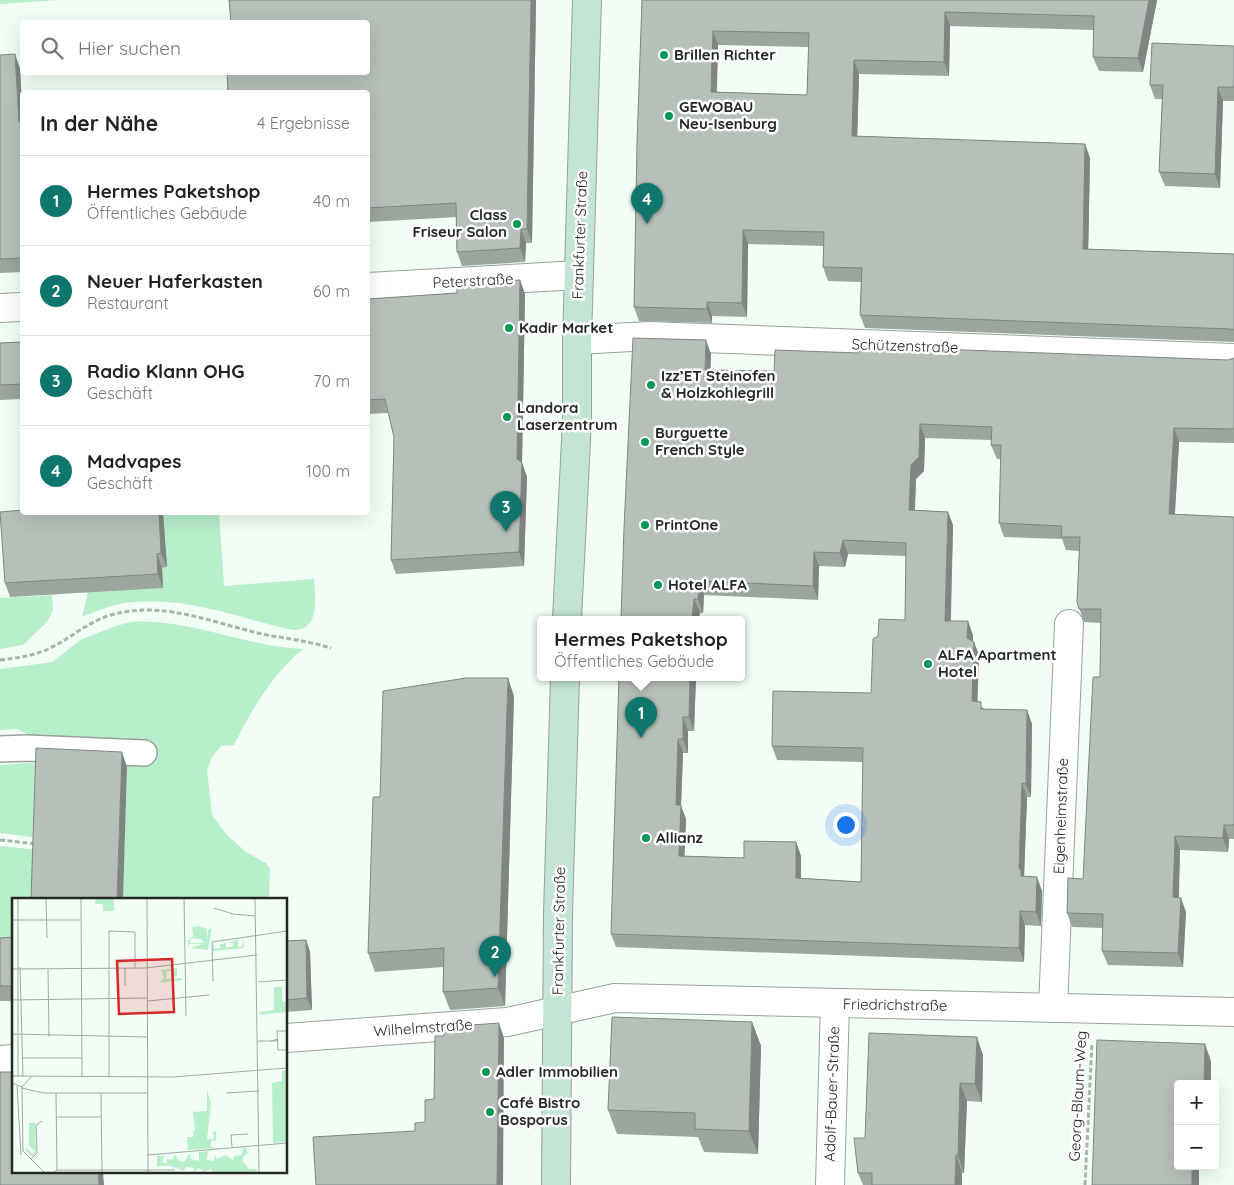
<!DOCTYPE html>
<html lang="de">
<meta charset="utf-8">
<style>
body{margin:0;font-family:Quicksand,sans-serif;background:#f2f2f2;color:#222}
.controls{position:absolute;right:15px;bottom:15px;display:grid;overflow:hidden;border-radius:5px;box-shadow:0 5px 20px #0002}
.controls button{width:45px;height:45px;display:grid;place-items:center;padding:0;border:0;border-bottom:1px solid #e0e0e0;background:#fff;color:#222;font:25px sans-serif}
.you{position:absolute;left:845px;top:824px;width:18px;height:18px;margin:-12px;border:4px solid #fff;border-radius:50%;background:#1a73e8;box-shadow:0 0 0 8px #1a73e833}
.badge{display:grid;place-items:center;width:32px;height:32px;border-radius:50%;background:#0f766e;color:#fff;font-size:16px;font-weight:700}
.pin{position:absolute;translate:-50% -41px;filter:drop-shadow(0 1px 2px #0008)}
.pin::after{content:'';position:absolute;top:26px;width:18px;height:15px;background:inherit;clip-path:polygon(0 0,100% 0,50% 100%)}
.popup{position:absolute;left:537px;top:616px;width:208px;height:65px;box-sizing:border-box;display:grid;place-content:center;border-radius:5px;background:#fff;filter:drop-shadow(0 1px 4px #0005);font-size:16px;white-space:nowrap;color:#767676}
.popup b{font-size:19px;color:#222}
.popup::after{content:'';position:absolute;left:50%;top:100%;margin-left:-10px;border:10px solid transparent;border-top-color:#fff}
.list{margin:0;padding:0;list-style:none}
h2{display:flex;justify-content:space-between;align-items:center;height:65px;margin:0;padding:0 20px;font-size:21px}
h2 small{font-size:16px;font-weight:400;color:#767676}
.list li{display:grid;grid-template-columns:32px 1fr auto;gap:15px;align-items:center;box-sizing:border-box;height:90px;padding:0 20px;border-top:1px solid #e0e0e0}
.list b{display:block;font-size:19px;white-space:nowrap}
.list p{margin:0;font-size:16px;white-space:nowrap;color:#767676}
.list em{font-size:16px;font-style:normal;color:#767676}
.icon{flex:none;width:28px;height:28px;fill:none;stroke:currentColor;stroke-width:2;stroke-linecap:round;stroke-linejoin:round}
.map{position:relative;flex:none;width:1234px;height:1185px;overflow:hidden}
.search{position:absolute;background:#fff;box-shadow:0 5px 20px #0002;left:20px;top:20px;width:350px;height:55px;display:flex;align-items:center;gap:12px;box-sizing:border-box;padding:0 18px;border-radius:5px;color:#767676;font-size:19px}
.panel{position:absolute;background:#fff;box-shadow:0 5px 20px #0002;left:20px;top:90px;width:350px;height:425px;border-radius:5px}
.map>svg:first-child{display:block}
.green{fill:#b8efcb}
.lines{fill:none;stroke-linecap:round;stroke-linejoin:round}
.service-casing{stroke:#98a29b;stroke-width:28}
.minor-casing{stroke:#98a29b;stroke-width:30}
.secondary-casing{stroke:#98a29b;stroke-width:30}
.path{stroke:#aab2ac;stroke-width:3;stroke-dasharray:5 2.5;stroke-linecap:butt}
.service{stroke:#fff;stroke-width:25}
.minor{stroke:#fff;stroke-width:28}
.secondary{stroke:#c3e5d3;stroke-width:28}
.wall{fill:#9da59f;fill-rule:evenodd}
.shaded-wall{fill:#7f8682}
.building{fill:#b6c0b9;stroke:#7f8682;fill-rule:evenodd}
.poi-dot{fill:#079859;stroke:#fff;stroke-width:2}
.labels{text-anchor:middle;stroke-width:5;stroke-linejoin:round;paint-order:stroke}
.poi-label{font-size:15px;font-weight:bold;fill:#242825;stroke:#fff;text-anchor:start}
.street-label{font-size:15px;fill:#242825;stroke:#fff}
.inset-road{fill:none;stroke:#a0a8a2;stroke-width:1}
.view{fill:#d62828;fill-opacity:0.15;stroke:#d62828;stroke-width:2.5}
.inset-edge{fill:none;stroke:#242825;stroke-width:2.5}
</style>
<div class="map">
<svg width="1234" height="1185" viewBox="0 0 1234 1185">
<rect width="100%" height="100%" fill="#f2fdf5"/>
<g class="green">
<path d="M 0,0 L 59,0 L 0,4 Z"/>
<path d="M 163,513 L 219,513 L 224,586 L 314,579 C 315,599 320,629 294,630 C 241,619 190,597 134,602 C 116,603 99,610 82,617 L 88,592 L 163,587 L 162,568 L 167,567 Z"/>
<path d="M 52,595 L 53,610 L 47,622 L 23,645 L 0,649 L 0,598 Z"/>
<path d="M 130,622 C 190,618 245,647 303,649 C 273,673 251,711 234,745 L 221,746 L 212,757 L 207,770 L 212,815 L 226,834 L 246,852 L 266,863 L 270,869 L 269,899 L 123,899 L 123,887 L 119,887 L 124,857 L 127,763 L 27,734 L 17,729 L 0,730 L 0,669 L 53,662 L 80,640 L 113,627 Z"/>
<path d="M 30,763 L 41,764 L 39,838 L 0,833 L 0,765 Z"/>
<path d="M 0,846 L 39,850 L 42,899 L 14,899 L 14,970 L 0,953 Z"/>
</g>
<g class="lines">
<defs>
<path id="service" d="M 0,749 L 27,748 L 144,753"/>
<g id="minor">
<path d="M 368,287 L 579,275"/>
<path d="M 0,308 L 22,307"/>
<path d="M 577,340 L 649,336 L 1234,358"/>
<path d="M 1053,1008 L 1069,624"/>
<path d="M 286,1038 L 507,1022 L 615,998 L 1234,1012"/>
<path d="M 0,1060 L 14,1059"/>
<path d="M 830,1185 L 835,1003"/>
</g>
<g id="secondary">
<path d="M 567,619 L 577,420 L 577,340 L 587,0"/>
<path d="M 556,1185 L 558,914 L 565,677"/>
</g>
</defs>
<use href="#service" class="service-casing"/>
<use href="#minor" class="minor-casing"/>
<use href="#secondary" class="secondary-casing"/>
<g class="path">
<path d="M 0,660 C 17,658 33,656 48,649 C 70,639 87,622 111,615 C 166,599 219,626 272,636 C 292,639 311,642 331,648"/>
<path d="M 0,840 L 37,844"/>
<path d="M 1085,1185 L 1092,1043"/>
</g>
<use href="#service" class="service"/>
<use href="#minor" class="minor"/>
<use href="#secondary" class="secondary"/>
</g>
<g class="wall">
<path d="M 536,0 L 532,243 L 526,243 L 525,262 L 462,266 L 457,252 L 456,217 L 368,222 L 368,92 Z"/>
<path d="M 642,0 L 1157,0 L 1143,72 L 1099,71 L 1093,57 L 1094,30 L 950,26 L 949,76 L 859,74 L 857,136 L 1085,144 L 1090,158 L 1088,249 L 1234,254 L 1234,342 L 865,328 L 860,315 L 861,282 L 828,281 L 823,267 L 824,246 L 748,244 L 747,317 L 712,316 L 712,323 L 639,321 L 634,307 ZM 718,45 L 809,47 L 807,95 L 717,92 Z"/>
<path d="M 1234,46 L 1234,101 L 1223,101 L 1220,188 L 1165,186 L 1159,172 L 1162,99 L 1155,99 L 1150,85 Z"/>
<path d="M 0,55 L 20,68 L 22,105 L 22,272 L 0,273 Z"/>
<path d="M 520,280 L 525,294 L 522,463 L 527,477 L 524,566 L 396,574 L 391,560 L 394,437 L 388,413 L 368,414 L 368,299 L 457,293 Z"/>
<path d="M 22,342 L 22,399 L 0,400 L 0,343 Z"/>
<path d="M 859,353 L 1228,360 L 1234,358 L 1234,443 L 1179,442 L 1175,514 L 1234,517 L 1234,839 L 1229,839 L 1228,852 L 1180,850 L 1179,898 L 1186,912 L 1183,967 L 1108,965 L 1102,951 L 1103,928 L 1072,927 L 1067,913 L 1083,879 L 1100,677 L 1101,623 L 1084,622 L 1077,602 L 1079,551 L 1066,550 L 1062,539 L 1004,537 L 999,523 L 1001,459 L 997,459 L 991,445 L 992,440 L 925,438 L 924,471 L 916,479 L 915,510 L 948,512 L 953,525 L 951,621 L 973,635 L 973,641 L 979,655 L 977,702 L 984,709 L 1027,710 L 1032,724 L 1031,797 L 1027,797 L 1024,877 L 1042,891 L 1041,926 L 1025,925 L 1024,962 L 616,947 L 611,934 L 696,677 L 694,731 L 688,731 L 688,753 L 683,753 L 681,806 L 686,819 L 684,856 L 744,858 L 796,842 L 801,856 L 801,878 L 861,882 L 863,762 L 777,760 L 772,746 L 871,693 L 905,620 L 906,556 L 848,554 L 845,567 L 819,566 L 818,600 L 704,595 L 703,613 L 621,619 L 711,354 L 710,370 L 774,371 Z"/>
<path d="M 22,512 L 163,512 L 167,567 L 162,568 L 163,588 L 10,597 L 5,583 Z"/>
<path d="M 514,696 L 505,1006 L 450,1010 L 443,992 L 444,967 L 375,972 L 368,953 L 380,797 Z"/>
<path d="M 14,937 L 14,1001 L 0,1001 L 0,938 Z"/>
<path d="M 306,940 L 310,952 L 312,1010 L 286,1012 L 286,941 Z"/>
<path d="M 752,1022 L 761,1046 L 758,1154 L 704,1152 L 698,1137 L 617,1134 L 608,1110 Z"/>
<path d="M 983,1055 L 982,1102 L 967,1101 L 964,1173 L 962,1173 L 962,1185 L 863,1185 L 858,1173 L 865,1138 Z"/>
</g>
<g class="shaded-wall">
<path d="M 531,0 L 536,0 L 532,243 L 527,229 Z"/>
<path d="M 1149,0 L 1157,0 L 1143,72 L 1138,58 Z"/>
<path d="M 945,12 L 950,26 L 949,76 L 944,62 Z"/>
<path d="M 713,31 L 718,45 L 716,106 L 711,92 Z"/>
<path d="M 15,54 L 20,68 L 22,105 L 22,131 L 19,122 Z"/>
<path d="M 854,60 L 859,74 L 857,149 L 852,136 Z"/>
<path d="M 1218,87 L 1223,101 L 1220,188 L 1215,174 Z"/>
<path d="M 1085,144 L 1090,158 L 1088,263 L 1083,249 Z"/>
<path d="M 521,229 L 526,243 L 525,262 L 520,248 Z"/>
<path d="M 743,230 L 748,244 L 747,317 L 742,303 Z"/>
<path d="M 520,280 L 525,294 L 522,463 L 527,477 L 524,566 L 519,552 L 517,459 Z"/>
<path d="M 707,302 L 712,316 L 712,323 L 707,309 Z"/>
<path d="M 706,340 L 711,354 L 710,384 L 705,370 Z"/>
<path d="M 920,424 L 925,438 L 924,471 L 916,479 L 914,524 L 909,510 L 911,465 Z"/>
<path d="M 1174,428 L 1179,442 L 1174,528 L 1169,514 Z"/>
<path d="M 159,512 L 163,512 L 167,567 L 161,553 Z"/>
<path d="M 948,512 L 953,525 L 950,635 L 945,621 Z"/>
<path d="M 843,540 L 848,554 L 845,567 L 840,553 Z"/>
<path d="M 814,552 L 819,566 L 818,600 L 813,586 Z"/>
<path d="M 157,554 L 162,568 L 163,588 L 158,574 Z"/>
<path d="M 699,581 L 704,595 L 703,613 L 698,599 Z"/>
<path d="M 694,599 L 700,612 L 699,619 L 692,619 Z"/>
<path d="M 968,621 L 973,635 L 972,652 L 967,638 Z"/>
<path d="M 974,642 L 979,655 L 977,715 L 972,701 Z"/>
<path d="M 690,677 L 696,677 L 694,731 L 689,717 Z"/>
<path d="M 508,678 L 514,696 L 505,1006 L 498,988 Z"/>
<path d="M 1027,710 L 1032,724 L 1031,797 L 1026,784 Z"/>
<path d="M 683,717 L 688,731 L 688,753 L 683,739 Z"/>
<path d="M 678,739 L 683,753 L 681,806 L 686,819 L 684,870 L 679,856 L 676,805 Z"/>
<path d="M 122,752 L 127,767 L 123,899 L 117,899 Z"/>
<path d="M 1022,783 L 1027,797 L 1024,877 L 1021,876 L 1019,869 Z"/>
<path d="M 1224,825 L 1229,839 L 1228,852 L 1223,838 Z"/>
<path d="M 1175,836 L 1180,850 L 1178,911 L 1173,897 Z"/>
<path d="M 796,842 L 801,856 L 801,891 L 796,878 Z"/>
<path d="M 1037,877 L 1042,891 L 1041,926 L 1036,912 Z"/>
<path d="M 1181,898 L 1186,912 L 1183,967 L 1178,953 Z"/>
<path d="M 1020,911 L 1025,925 L 1024,962 L 1019,948 Z"/>
<path d="M 306,940 L 310,952 L 312,1010 L 307,998 Z"/>
<path d="M 752,1022 L 761,1046 L 758,1154 L 749,1131 Z"/>
<path d="M 499,1023 L 504,1038 L 503,1185 L 497,1185 Z"/>
<path d="M 977,1037 L 983,1055 L 982,1102 L 975,1084 Z"/>
<path d="M 1205,1044 L 1211,1061 L 1211,1084 L 1204,1084 Z"/>
<path d="M 960,1083 L 967,1101 L 964,1173 L 958,1155 Z"/>
<path d="M 956,1155 L 962,1173 L 962,1185 L 955,1185 Z"/>
<rect x="1192" y="1166" width="7" height="19"/>
<path d="M 98,1171 L 103,1171 L 104,1185 L 99,1185 Z"/>
</g>
<g class="building">
<path d="M 229,0 L 531,0 L 527,229 L 521,229 L 520,248 L 457,252 L 456,203 L 368,208 L 368,92 L 228,92 L 227,72 L 368,72 L 368,22 L 231,22 Z"/>
<path d="M 642,0 L 1149,0 L 1138,58 L 1093,57 L 1094,16 L 945,12 L 944,62 L 854,60 L 852,136 L 1085,144 L 1083,249 L 1234,254 L 1234,330 L 1230,329 L 860,315 L 862,268 L 823,267 L 824,232 L 743,230 L 742,303 L 707,302 L 707,309 L 634,307 L 637,143 ZM 713,31 L 809,33 L 807,95 L 711,92 Z"/>
<path d="M 1152,43 L 1234,46 L 1234,87 L 1218,87 L 1215,174 L 1159,172 L 1163,85 L 1150,85 Z"/>
<path d="M 15,54 L 19,122 L 22,121 L 22,258 L 0,259 L 0,55 Z"/>
<path d="M 520,280 L 517,459 L 522,463 L 519,552 L 391,560 L 394,437 L 385,399 L 368,400 L 368,299 L 457,293 L 457,283 Z"/>
<path d="M 633,338 L 706,340 L 705,370 L 774,371 L 775,350 L 859,353 L 860,346 L 1228,360 L 1234,358 L 1234,429 L 1174,428 L 1169,514 L 1234,517 L 1234,825 L 1224,825 L 1223,838 L 1175,836 L 1173,897 L 1181,898 L 1178,953 L 1102,951 L 1103,914 L 1067,913 L 1068,878 L 1083,879 L 1093,677 L 1100,677 L 1101,609 L 1079,609 L 1077,602 L 1080,537 L 1061,537 L 1062,526 L 999,523 L 1001,445 L 991,445 L 992,427 L 920,424 L 919,457 L 911,465 L 909,510 L 948,512 L 945,621 L 968,621 L 967,638 L 974,642 L 972,701 L 981,702 L 981,709 L 1027,710 L 1026,784 L 1022,783 L 1019,869 L 1021,869 L 1021,876 L 1037,877 L 1036,912 L 1020,911 L 1019,948 L 611,934 L 619,677 L 690,677 L 689,717 L 683,717 L 683,739 L 678,739 L 676,805 L 681,805 L 679,856 L 744,858 L 744,841 L 796,842 L 796,878 L 861,882 L 863,748 L 772,746 L 773,691 L 871,693 L 873,639 L 878,636 L 879,619 L 905,620 L 906,543 L 843,540 L 840,553 L 814,552 L 813,586 L 699,581 L 698,599 L 694,599 L 692,619 L 621,619 L 624,528 Z"/>
<path d="M 22,342 L 22,384 L 0,385 L 0,343 Z"/>
<path d="M 22,510 L 22,512 L 159,512 L 161,553 L 157,554 L 158,574 L 5,583 L 0,512 Z"/>
<path d="M 466,678 L 508,678 L 498,988 L 443,992 L 444,948 L 368,953 L 373,797 L 380,797 L 383,691 Z"/>
<path d="M 36,748 L 122,752 L 117,899 L 31,899 Z"/>
<path d="M 14,937 L 14,986 L 0,986 L 0,938 Z"/>
<path d="M 306,940 L 307,998 L 286,1000 L 286,941 Z"/>
<path d="M 612,1017 L 752,1022 L 749,1131 L 695,1129 L 695,1113 L 608,1110 Z"/>
<path d="M 499,1023 L 497,1185 L 316,1185 L 313,1137 L 415,1131 L 415,1123 L 425,1122 L 425,1100 L 434,1099 L 435,1036 L 444,1036 L 444,1027 Z"/>
<path d="M 869,1033 L 977,1037 L 975,1084 L 960,1083 L 958,1155 L 956,1155 L 955,1185 L 872,1185 L 872,1173 L 858,1173 L 854,1138 L 865,1138 Z"/>
<path d="M 1097,1040 L 1205,1044 L 1204,1084 L 1178,1084 L 1178,1166 L 1192,1166 L 1192,1185 L 1092,1185 Z"/>
<path d="M 0,1072 L 14,1072 L 14,1171 L 98,1171 L 99,1185 L 0,1185 Z"/>
</g>
<g class="poi-dot">
<circle cx="664" cy="55" r="5"/>
<circle cx="669" cy="116" r="5"/>
<circle cx="517" cy="224" r="5"/>
<circle cx="509" cy="328" r="5"/>
<circle cx="651" cy="385" r="5"/>
<circle cx="507" cy="417" r="5"/>
<circle cx="645" cy="442" r="5"/>
<circle cx="645" cy="525" r="5"/>
<circle cx="658" cy="585" r="5"/>
<circle cx="928" cy="664" r="5"/>
<circle cx="646" cy="838" r="5"/>
<circle cx="486" cy="1072" r="5"/>
<circle cx="490" cy="1112" r="5"/>
</g>
<g class="labels">
<g class="poi-label">
<text x="674" y="60">Brillen Richter</text>
<text x="679" y="112">GEWOBAU<tspan x="679" dy="17">Neu-Isenburg</tspan></text>
<text x="507" y="220" text-anchor="end">Class<tspan x="507" dy="17">Friseur Salon</tspan></text>
<text x="519" y="333">Kadir Market</text>
<text x="661" y="381">Izz’ET Steinofen<tspan x="661" dy="17">&amp; Holzkohlegrill</tspan></text>
<text x="517" y="413">Landora<tspan x="517" dy="17">Laserzentrum</tspan></text>
<text x="655" y="438">Burguette<tspan x="655" dy="17">French Style</tspan></text>
<text x="655" y="530">PrintOne</text>
<text x="668" y="590">Hotel ALFA</text>
<text x="938" y="660">ALFA Apartment<tspan x="938" dy="17">Hotel</tspan></text>
<text x="656" y="843">Allianz</text>
<text x="496" y="1077">Adler Immobilien</text>
<text x="500" y="1108">Café Bistro<tspan x="500" dy="17">Bosporus</tspan></text>
</g>
<g class="street-label">
<text transform="translate(580 235) rotate(-88)" y="5">Frankfurter Straße</text>
<text transform="translate(473 281) rotate(-3)" y="5">Peterstraße</text>
<text transform="translate(905 346) rotate(2)" y="5">Schützenstraße</text>
<text transform="translate(1061 816) rotate(-88)" y="5">Eigenheimstraße</text>
<text transform="translate(559 931) rotate(-89)" y="5">Frankfurter Straße</text>
<text transform="translate(895 1005) rotate(1)" y="5">Friedrichstraße</text>
<text transform="translate(423 1028) rotate(-4)" y="5">Wilhelmstraße</text>
<text transform="translate(832 1094) rotate(-88)" y="5">Adolf-Bauer-Straße</text>
<text transform="translate(1078 1096) rotate(-87)" y="5">Georg-Blaum-Weg</text>
</g>
</g>
<g transform="translate(12 898)">
<rect width="275" height="275" fill="#f2fdf5"/>
<path d="M 102,0 L 102,13 L 91,13 L 91,6 L 83,6 L 84,1 ZM 186,28 L 195,31 L 195,43 L 196,32 L 200,30 L 196,52 L 178,50 L 191,46 L 177,46 L 176,51 L 176,42 L 179,41 L 178,45 L 192,45 L 189,41 L 176,40 L 181,39 L 180,29 ZM 229,40 L 226,41 L 226,49 L 230,49 L 232,40 L 232,50 L 200,53 L 201,45 L 202,51 L 209,50 L 207,46 L 214,45 L 214,49 L 221,49 L 221,45 L 216,45 ZM 165,70 L 165,78 L 159,80 L 159,73 L 155,73 L 154,81 L 170,80 L 170,82 L 147,85 L 152,80 L 149,72 ZM 262,89 L 270,89 L 270,104 L 275,103 L 275,114 L 248,117 L 248,114 L 262,112 ZM 275,172 L 275,244 L 261,245 L 260,185 L 270,183 L 270,173 ZM 195,192 L 199,205 L 195,241 L 202,241 L 201,234 L 204,233 L 204,243 L 199,243 L 199,249 L 204,250 L 176,252 L 175,239 L 181,239 L 181,232 L 183,233 L 181,214 L 195,213 ZM 17,225 L 23,225 L 24,255 L 20,259 L 13,252 L 17,249 L 15,251 L 21,256 L 23,254 L 17,247 ZM 231,250 L 236,250 L 234,253 L 237,254 L 231,259 L 231,264 L 237,271 L 245,271 L 245,275 L 200,275 L 200,271 L 188,275 L 191,273 L 187,270 L 182,275 L 182,270 L 174,269 L 172,273 L 158,268 L 145,268 L 145,258 L 152,258 L 150,264 L 155,265 L 155,261 L 160,262 L 163,256 L 167,263 L 172,264 L 178,255 L 179,261 L 187,263 L 187,254 L 196,253 L 195,262 L 202,263 L 203,257 L 205,261 L 214,257 L 221,262 L 222,258 L 230,257 Z" fill="#b8efcb"/>
<path class="inset-road" d="M 6,0 L 6,178M 34,0 L 35,40M 69,0 L 70,178M 135,0 L 136,275M 172,0 L 174,118M 243,0 L 247,275M 202,10 L 221,16 L 243,18M 0,22 L 69,22M 8,69 L 11,179M 0,71 L 133,70 L 245,57M 36,71 L 37,139M 201,83 L 200,44 L 275,33M 246,84 L 275,82M 113,88 L 113,70M 0,102 L 136,100M 136,103 L 197,97M 275,133 L 265,133 L 266,152 L 275,152M 0,136 L 136,139M 246,143 L 264,143 L 266,141 L 259,143M 10,160 L 70,160M 0,178 L 161,179 L 275,170M 97,178 L 97,33 L 123,34 L 123,70M 0,185 L 10,189 L 19,179M 5,188 L 9,257M 10,189 L 11,253 L 33,275M 9,190 L 32,195 L 135,195M 44,195 L 45,272M 89,195 L 90,275M 214,195 L 247,193M 44,219 L 89,219M 220,249 L 219,237 L 236,236M 136,257 L 275,245M 19,261 L 25,255 L 24,227 L 30,223M 41,275 L 45,272 L 163,272"/>
<path class="view" d="M 160,61 L 162,114 L 107,116 L 105,63 Z"/>
<rect width="275" height="275" class="inset-edge"/>
</g>
</svg>
<div class="controls">
<button>+</button>
<button>−</button>
</div>
<div class="you"></div>
<div class="pin badge" style="left:641px;top:738px">1</div>
<div class="popup"><b>Hermes Paketshop</b>Öffentliches Gebäude</div>
<div class="pin badge" style="left:495px;top:977px">2</div>
<div class="pin badge" style="left:506px;top:532px">3</div>
<div class="pin badge" style="left:647px;top:224px">4</div>
<div class="search"><svg class="icon" aria-label="search" viewBox="0 0 24 24"><circle cx="10" cy="10" r="6"/><path d="M15 15l6 6"/></svg>Hier suchen</div>
<section class="panel">
<h2>In der Nähe<small>4 Ergebnisse</small></h2>
<ul class="list">
<li><span class="badge">1</span><div><b>Hermes Paketshop</b><p>Öffentliches Gebäude</p></div><em>40 m</em></li>
<li><span class="badge">2</span><div><b>Neuer Haferkasten</b><p>Restaurant</p></div><em>60 m</em></li>
<li><span class="badge">3</span><div><b>Radio Klann OHG</b><p>Geschäft</p></div><em>70 m</em></li>
<li><span class="badge">4</span><div><b>Madvapes</b><p>Geschäft</p></div><em>100 m</em></li>
</ul>
</section>
</div>
